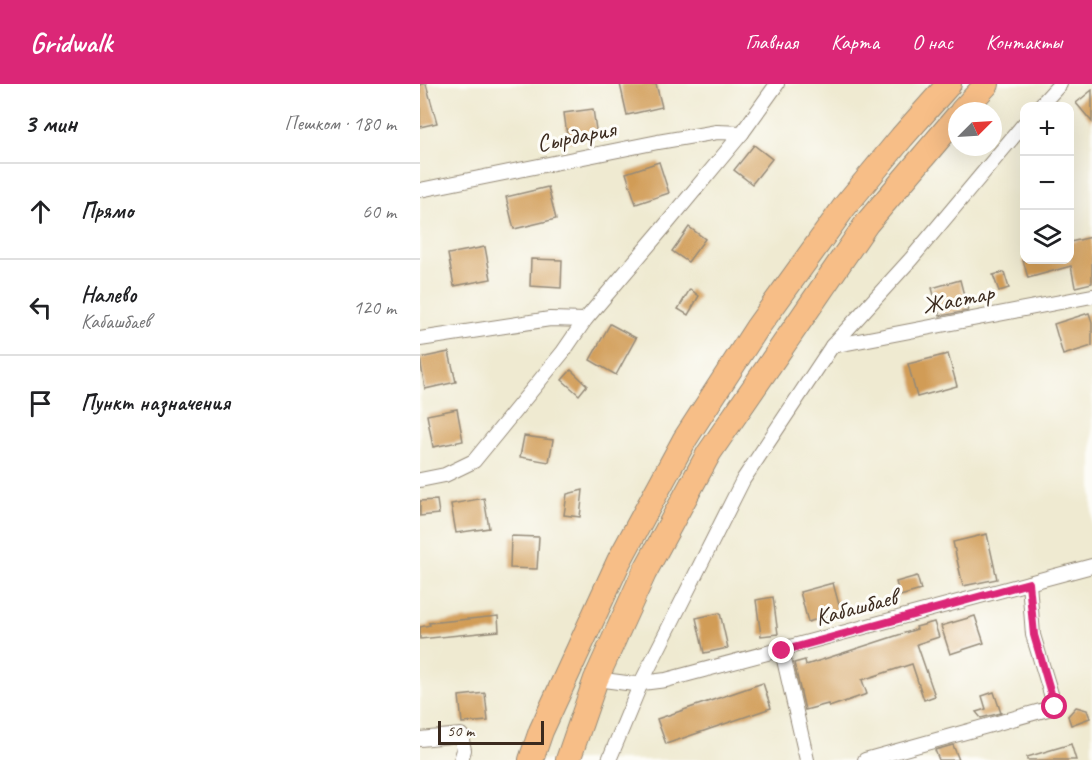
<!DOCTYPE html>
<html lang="ru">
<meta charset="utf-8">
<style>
body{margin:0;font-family:Caveat,sans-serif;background:#f2f2f2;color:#202124}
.controls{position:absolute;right:18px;top:18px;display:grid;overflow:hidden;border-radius:12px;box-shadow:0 6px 24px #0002}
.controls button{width:54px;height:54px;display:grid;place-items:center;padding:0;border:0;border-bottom:2px solid #e0e0e0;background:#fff;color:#202124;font:30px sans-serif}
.compass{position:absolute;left:528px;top:18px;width:54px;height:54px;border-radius:50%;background:#fff;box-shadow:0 6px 24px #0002;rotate:66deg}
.scale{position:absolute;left:18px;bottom:15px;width:106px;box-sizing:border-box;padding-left:6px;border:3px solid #3b2a1e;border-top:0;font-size:16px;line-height:21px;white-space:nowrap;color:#3b2a1e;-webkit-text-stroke:4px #fdfcf7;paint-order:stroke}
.stop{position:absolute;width:18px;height:18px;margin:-14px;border:4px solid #db2777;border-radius:50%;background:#fff}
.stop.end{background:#db2777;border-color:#fff;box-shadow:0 2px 6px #0008}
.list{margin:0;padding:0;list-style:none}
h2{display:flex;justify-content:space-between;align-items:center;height:78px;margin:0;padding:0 24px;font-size:26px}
h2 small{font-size:20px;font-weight:400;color:#757577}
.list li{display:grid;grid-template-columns:39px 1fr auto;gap:18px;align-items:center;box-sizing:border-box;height:96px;padding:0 24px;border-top:2px solid #e0e0e0}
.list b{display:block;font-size:22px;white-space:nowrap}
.list p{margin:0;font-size:20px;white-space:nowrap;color:#757577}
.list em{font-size:20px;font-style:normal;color:#757577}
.icon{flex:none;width:33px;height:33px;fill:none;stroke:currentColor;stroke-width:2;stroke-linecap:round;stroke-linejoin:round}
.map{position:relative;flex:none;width:672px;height:676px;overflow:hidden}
header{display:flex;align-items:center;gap:36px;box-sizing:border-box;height:84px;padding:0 30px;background:#db2777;color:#fff}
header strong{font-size:28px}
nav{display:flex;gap:33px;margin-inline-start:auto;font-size:21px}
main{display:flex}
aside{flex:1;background:#fff}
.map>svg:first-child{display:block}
.building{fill:#d19c56}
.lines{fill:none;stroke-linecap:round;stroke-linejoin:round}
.street-casing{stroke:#958a78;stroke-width:16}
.highway-casing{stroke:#958a78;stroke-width:26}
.street{stroke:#fff;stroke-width:14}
.highway{stroke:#f7be87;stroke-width:24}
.route{stroke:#db2777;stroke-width:8}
.labels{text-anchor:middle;stroke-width:6;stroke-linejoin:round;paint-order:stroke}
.street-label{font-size:24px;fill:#3b2a1e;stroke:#fdfcf7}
</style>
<header>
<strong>Gridwalk</strong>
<nav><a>Главная</a><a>Карта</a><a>О нас</a><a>Контакты</a></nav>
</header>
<main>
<aside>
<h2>3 мин<small>Пешком · 180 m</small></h2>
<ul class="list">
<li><svg class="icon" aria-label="ahead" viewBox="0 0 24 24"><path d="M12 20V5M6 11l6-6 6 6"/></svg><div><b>Прямо</b></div><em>60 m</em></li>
<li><svg class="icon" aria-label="left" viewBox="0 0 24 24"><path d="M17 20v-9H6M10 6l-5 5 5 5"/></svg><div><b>Налево</b><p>Кабашбаев</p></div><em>120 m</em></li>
<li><svg class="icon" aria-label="arrive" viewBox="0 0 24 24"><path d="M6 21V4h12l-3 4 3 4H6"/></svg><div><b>Пункт назначения</b></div></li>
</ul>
</aside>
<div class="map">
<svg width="672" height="676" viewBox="0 0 672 676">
<rect width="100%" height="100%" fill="#fdfcf7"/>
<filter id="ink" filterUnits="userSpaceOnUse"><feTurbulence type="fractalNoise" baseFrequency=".0167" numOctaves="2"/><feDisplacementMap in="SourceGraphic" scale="12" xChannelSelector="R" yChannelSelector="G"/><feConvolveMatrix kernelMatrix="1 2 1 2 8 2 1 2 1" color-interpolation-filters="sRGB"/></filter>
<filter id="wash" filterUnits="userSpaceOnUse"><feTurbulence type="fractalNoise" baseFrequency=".008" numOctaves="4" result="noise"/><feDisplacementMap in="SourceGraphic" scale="24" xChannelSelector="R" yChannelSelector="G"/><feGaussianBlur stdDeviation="1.35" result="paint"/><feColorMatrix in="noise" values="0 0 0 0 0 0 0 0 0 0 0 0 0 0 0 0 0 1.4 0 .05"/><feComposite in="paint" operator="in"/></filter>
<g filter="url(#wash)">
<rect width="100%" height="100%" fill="#efead1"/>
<g id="blocks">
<g class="building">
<path d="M 0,0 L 6,0 L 17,39 L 0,43 Z"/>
<path d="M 200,0 L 236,0 L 242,23 L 207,31 Z"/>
<path d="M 672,6 L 672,38 L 656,19 Z"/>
<path d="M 173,25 L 177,53 L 148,58 L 144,29 Z"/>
<path d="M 334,61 L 352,75 L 332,100 L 314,86 Z"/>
<path d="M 239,78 L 249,109 L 216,120 L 206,89 Z"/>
<path d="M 128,103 L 136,135 L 94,145 L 86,113 Z"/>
<path d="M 269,143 L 285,155 L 268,178 L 252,167 Z"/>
<path d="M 672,153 L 672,199 L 655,203 L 651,182 L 608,194 L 603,176 L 650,176 L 650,158 Z"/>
<path d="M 65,163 L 71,195 L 34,202 L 28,170 Z"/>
<path d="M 111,175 L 142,176 L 141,204 L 110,202 Z"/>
<path d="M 584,188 L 589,204 L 579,207 L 573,191 Z"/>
<path d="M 540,196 L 548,227 L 520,232 L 512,204 Z"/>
<path d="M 270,205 L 279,212 L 268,231 L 258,225 Z"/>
<path d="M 669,229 L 672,238 L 672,262 L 643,271 L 634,240 Z"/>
<path d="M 190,240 L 216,254 L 196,291 L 170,276 Z"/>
<path d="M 29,268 L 36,298 L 5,305 L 0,274 Z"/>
<path d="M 528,270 L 537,302 L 497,313 L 488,280 Z"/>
<path d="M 151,286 L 167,301 L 159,311 L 142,296 Z"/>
<path d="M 37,325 L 43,357 L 13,363 L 7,331 Z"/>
<path d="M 104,352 L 133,356 L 129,378 L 100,373 Z"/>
<path d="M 163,406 L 160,433 L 144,431 L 147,410 Z"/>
<path d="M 64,414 L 69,444 L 36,449 L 31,420 Z"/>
<path d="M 17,416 L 19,430 L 0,432 L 0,417 Z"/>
<path d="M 567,450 L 577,495 L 543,502 L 533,458 Z"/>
<path d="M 91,452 L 119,453 L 117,485 L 90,484 Z"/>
<path d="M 497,492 L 501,506 L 480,512 L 476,498 Z"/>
<path d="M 413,499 L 421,528 L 388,538 L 380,508 Z"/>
<path d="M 353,513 L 358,550 L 341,552 L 336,516 Z"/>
<path d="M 300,529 L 308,564 L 284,569 L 276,534 Z"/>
<path d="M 78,532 L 79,547 L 0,555 L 0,543 L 10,541 L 9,539 Z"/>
<path d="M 555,532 L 564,559 L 530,570 L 521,542 Z"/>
<path d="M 514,538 L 519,553 L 497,560 L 515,612 L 504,616 L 492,580 L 442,596 L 447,610 L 409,623 L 408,620 L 385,626 L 374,579 L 385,576 L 386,581 L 497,545 L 496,543 Z"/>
<path d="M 343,599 L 351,624 L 246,660 L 237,635 Z"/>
<path d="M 574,608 L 581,629 L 561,634 L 556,628 L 566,625 L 562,612 Z"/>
<path d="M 65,609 L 68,637 L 42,639 L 39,612 Z"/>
<path d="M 656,623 L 667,626 L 670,634 L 651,641 L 648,632 Z"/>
<path d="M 651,660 L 656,676 L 607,676 L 607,673 Z"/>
<path d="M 533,661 L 539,676 L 519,676 L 515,666 Z"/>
</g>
</g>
</g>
<g filter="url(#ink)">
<use href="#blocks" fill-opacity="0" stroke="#958a78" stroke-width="1.5"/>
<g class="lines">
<defs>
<g id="street">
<path d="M 620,22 L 640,0"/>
<path d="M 0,106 L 238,58 L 297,48 L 322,49"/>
<path d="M 0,255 L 130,235 L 165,236"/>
<path d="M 412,262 L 672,212"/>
<path d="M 0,396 L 25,391 L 54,377 L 143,268 L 165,236 L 244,143 L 322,49 L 357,0"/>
<path d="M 362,567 L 387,676"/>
<path d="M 176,595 L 214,600 L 246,596 L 672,482"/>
<path d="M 0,655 L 41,651 L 44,666 L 41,676"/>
<path d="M 189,676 L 221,599 L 323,396 L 412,262 L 491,175 L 604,40"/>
<path d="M 445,676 L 635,623 L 613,551 L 609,499"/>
</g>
<g id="highway">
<path d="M 542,27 L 567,0"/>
<path d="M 111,676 L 121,647 L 199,477 L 265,355 L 337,244 L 425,122 L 482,53 L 529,0"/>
<path d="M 148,676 L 176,595 L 224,489 L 289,369 L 447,139 L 537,33"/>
</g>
</defs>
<use href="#street" class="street-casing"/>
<use href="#highway" class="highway-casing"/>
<use href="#street" class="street"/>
<use href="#highway" class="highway"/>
</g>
</g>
<g class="lines" filter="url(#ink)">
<path class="route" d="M 362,567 L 609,499 L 614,551 L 635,623"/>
</g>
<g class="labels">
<g class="street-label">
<text transform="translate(156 52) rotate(-11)" y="8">Сырдария</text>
<text transform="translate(538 215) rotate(-11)" y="8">Жастар</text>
<text transform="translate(436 523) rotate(-15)" y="8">Кабашбаев</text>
</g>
</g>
</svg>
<div class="controls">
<button>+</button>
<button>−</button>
<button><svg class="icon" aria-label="layers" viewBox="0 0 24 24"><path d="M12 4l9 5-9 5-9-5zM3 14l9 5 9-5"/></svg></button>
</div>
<svg class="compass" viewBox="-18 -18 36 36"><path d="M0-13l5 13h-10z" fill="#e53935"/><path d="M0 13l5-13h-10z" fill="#757577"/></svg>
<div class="scale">50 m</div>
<div class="stop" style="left:635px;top:623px"></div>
<div class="stop end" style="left:362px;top:567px"></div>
</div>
</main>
